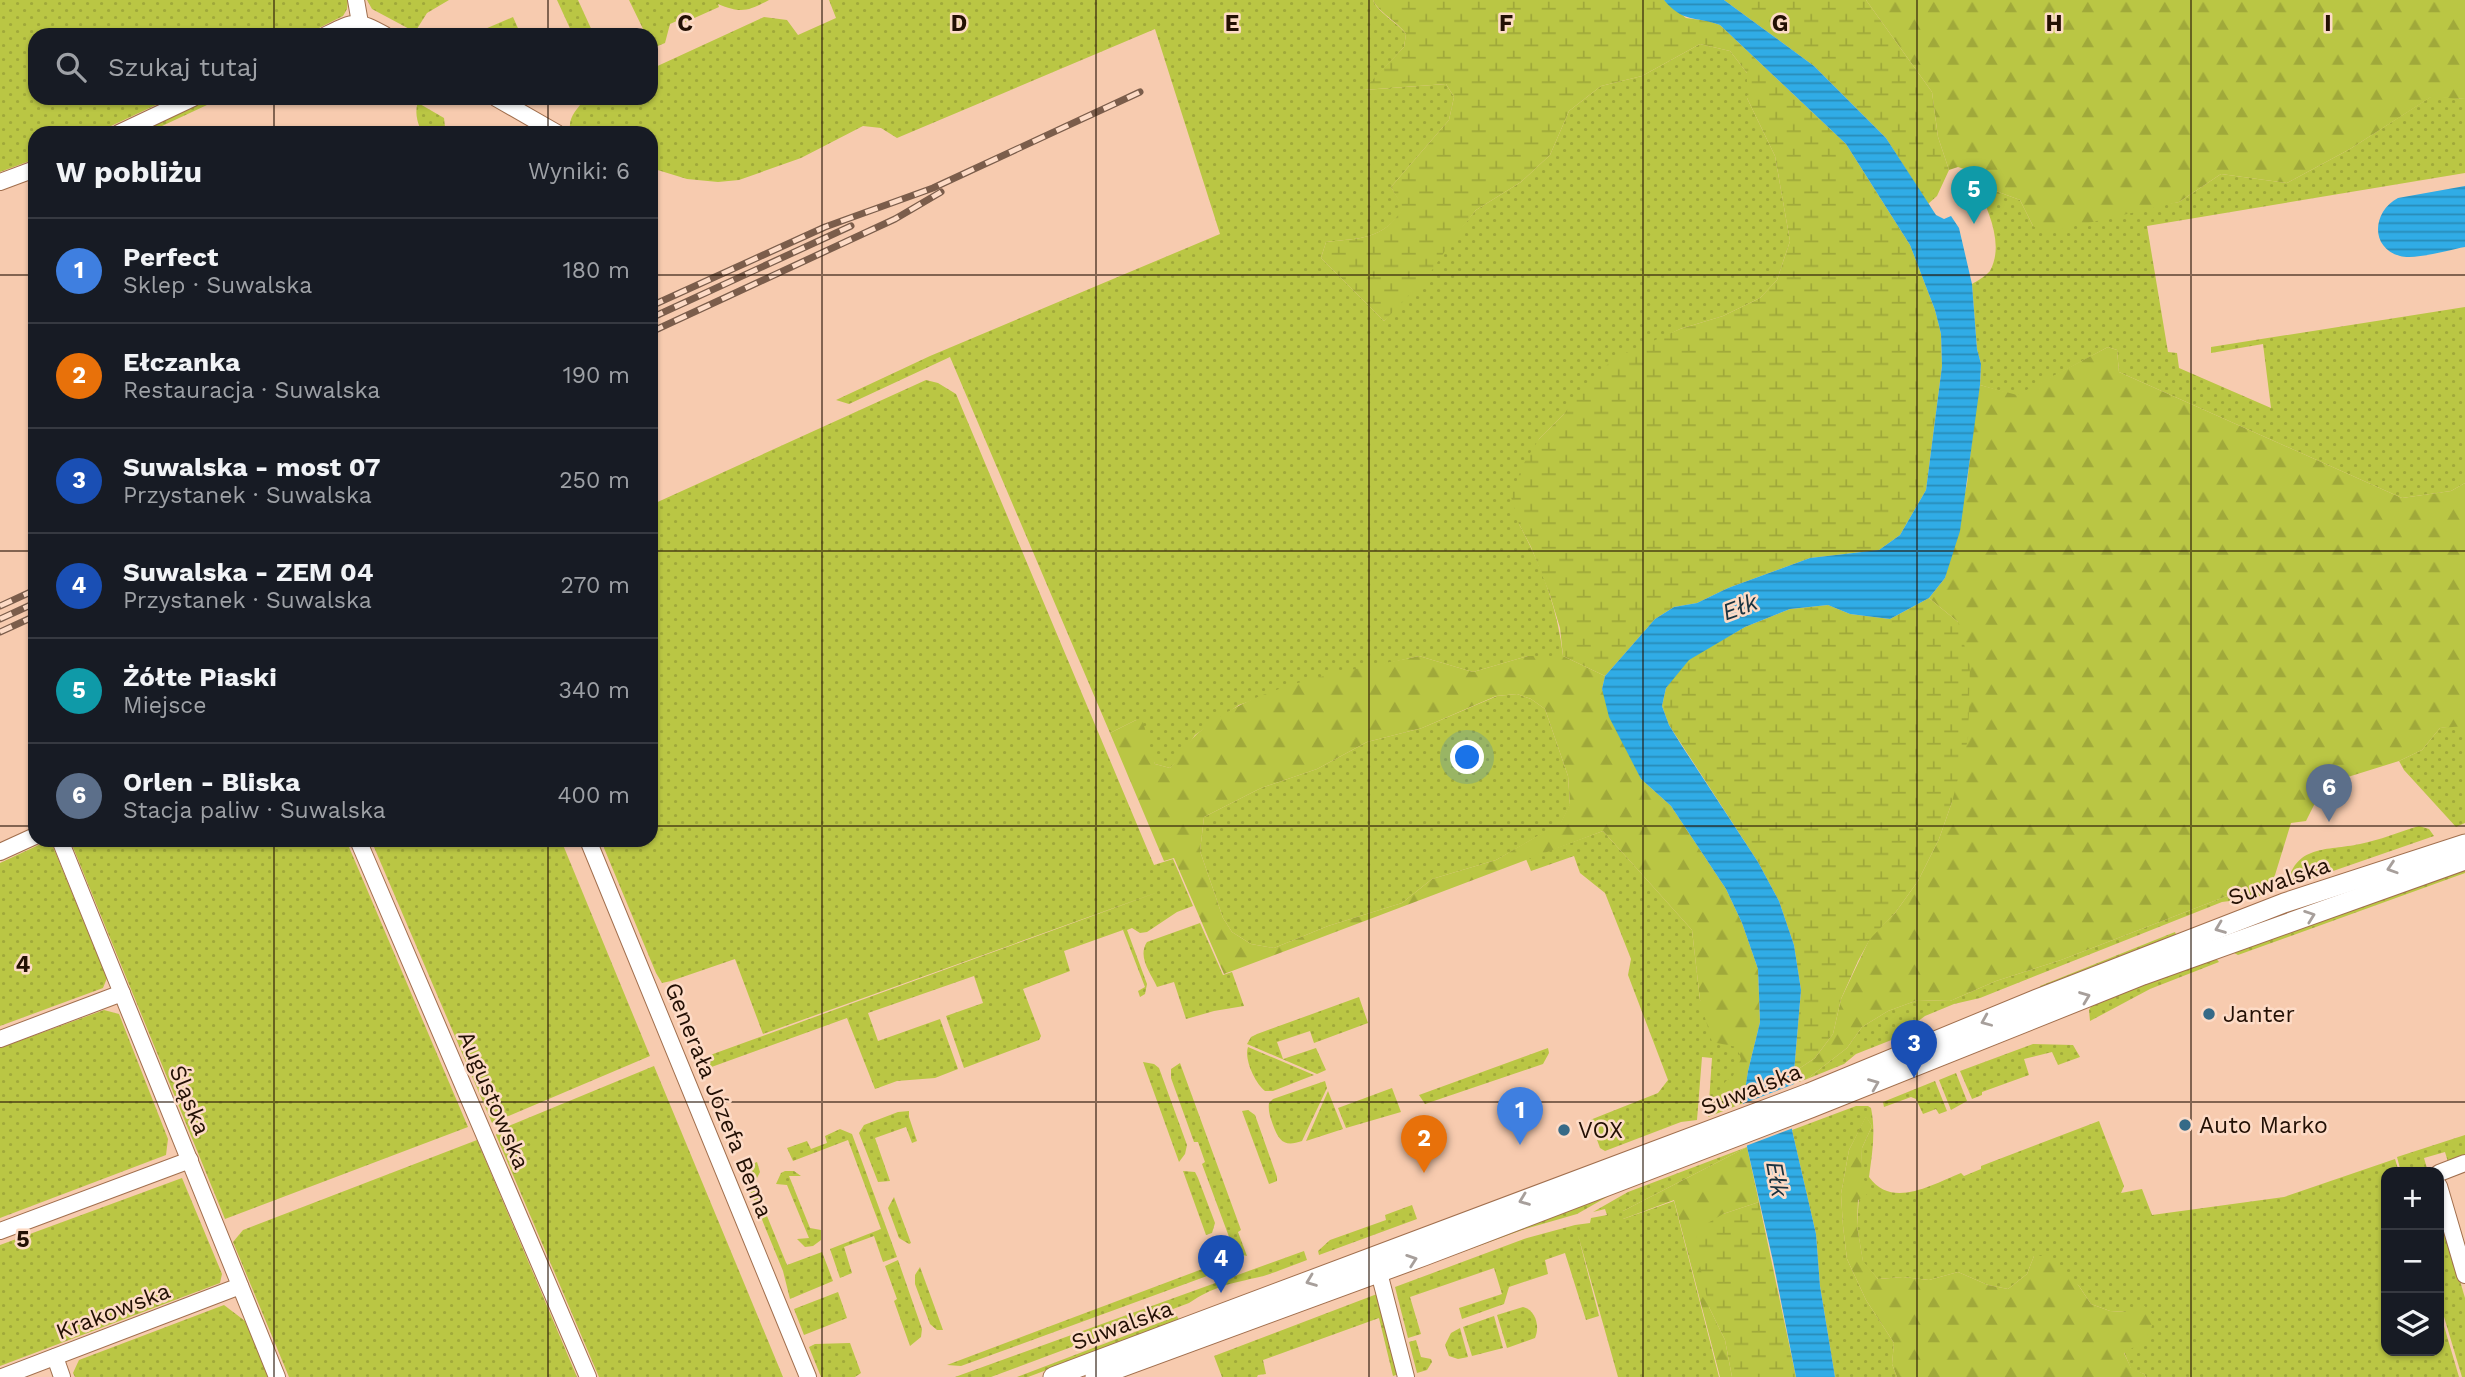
<!DOCTYPE html>
<html lang="pl">
<meta charset="utf-8">
<style>
body{margin:0;font-family:"Work Sans",sans-serif;background:#20242c;color:#f1f3f6}
.controls{position:absolute;right:21px;bottom:21px;display:grid;overflow:hidden;border-radius:14px;box-shadow:0 2px 5px #0004}
.controls button{width:63px;height:63px;display:grid;place-items:center;padding:0;border:0;border-bottom:2px solid #363941;background:#171b24;color:#f1f3f6;font:35px sans-serif}
.you{position:absolute;left:1468px;top:758px;width:24px;height:24px;margin:-18px;border:5px solid #fff;border-radius:50%;background:#1a73e8;box-shadow:0 0 0 10px #1a73e833}
.badge{display:grid;place-items:center;width:46px;height:46px;border-radius:50%;background:#9db5c4;color:#fff;font-size:23px;font-weight:700}
.pin{position:absolute;translate:-50% -58px;filter:drop-shadow(0 2px 4px #0008)}
.pin::after{content:'';position:absolute;top:37px;width:24px;height:21px;background:inherit;clip-path:polygon(0 0,100% 0,50% 100%)}
.list{margin:0;padding:0;list-style:none}
h2{display:flex;justify-content:space-between;align-items:center;height:91px;margin:0;padding:0 28px;font-size:30px}
h2 small{font-size:23px;font-weight:400;color:#9ea1a6}
.list li{display:grid;grid-template-columns:46px 1fr auto;gap:21px;align-items:center;box-sizing:border-box;height:105px;padding:0 28px;border-top:2px solid #363941}
.list b{display:block;font-size:26px;white-space:nowrap}
.list p{margin:0;font-size:23px;white-space:nowrap;color:#9ea1a6}
.list em{font-size:23px;font-style:normal;color:#9ea1a6}
.icon{flex:none;width:38px;height:38px;fill:none;stroke:currentColor;stroke-width:2;stroke-linecap:round;stroke-linejoin:round}
.map{position:relative;flex:none;width:2465px;height:1377px;overflow:hidden}
.search{position:absolute;background:#171b24;box-shadow:0 2px 5px #0004;left:28px;top:28px;width:630px;height:77px;display:flex;align-items:center;gap:18px;box-sizing:border-box;padding:0 24px;border-radius:21px;color:#9ea1a6;font-size:26px}
.panel{position:absolute;background:#171b24;box-shadow:0 2px 5px #0004;left:28px;top:126px;width:630px;height:721px;border-radius:21px}
.map>svg:first-child{display:block}
.grass{fill:url(#grass-dots)}
.forest{fill:url(#forest-firs);fill-rule:evenodd}
.wetland{fill:url(#wetland-marsh)}
.water{fill:url(#water-rules)}
.pier{fill:#f7cbaf}
.lines{fill:none;stroke-linecap:round;stroke-linejoin:round}
.minor-casing{stroke:#a16f4e;stroke-width:18}
.tertiary-casing{stroke:#a16f4e;stroke-width:21}
.minor{stroke:#fff;stroke-width:16}
.tertiary{stroke:#fff;stroke-width:19}
.rail-casing{stroke:#7b5d4b;stroke-width:7}
.rail{stroke:#fddbc6;stroke-width:4.5;stroke-dasharray:13;stroke-linecap:butt}
.oneway{stroke:#a79f9b}
.grid{fill:none;stroke:#231004;stroke-width:2;stroke-opacity:0.55}
.poi-dot{fill:#366a87;stroke:#fddbc6;stroke-width:2.5}
.labels{text-anchor:middle;stroke-width:5;stroke-linejoin:round;paint-order:stroke}
.street-label{font-size:23px;fill:#231004;stroke:#fddbc6}
.poi-label{font-size:23px;fill:#231004;stroke:#fddbc6;text-anchor:start}
.water-label{font-size:24px;font-style:italic;fill:#1a3341;stroke:#fddbc6}
.grid-label{font-size:23px;text-anchor:middle;font-weight:bold;fill:#231004;stroke:#fddbc6;stroke-width:5;stroke-linejoin:round;paint-order:stroke}
</style>
<div class="map">
<svg width="2465" height="1377" viewBox="0 0 2465 1377">
<defs>
<pattern id="grass-dots" width="8" height="8" patternUnits="userSpaceOnUse" patternTransform="scale(1.75)"><rect width="8" height="8" fill="#bac644"/><path d="M2 2h.1M6 6h.1" fill="none" stroke="#a0a93a" stroke-width="1.8" stroke-linecap="round"/></pattern>
<pattern id="forest-firs" width="22" height="20" patternUnits="userSpaceOnUse" patternTransform="scale(1.75)"><rect width="22" height="20" fill="#bac644"/><path d="M5 1l3.5 6h-7zM16 11l3.5 6h-7z" fill="#a0a93a"/></pattern>
<pattern id="wetland-marsh" width="20" height="14" patternUnits="userSpaceOnUse" patternTransform="scale(1.75)"><rect width="20" height="14" fill="#bac644"/><path d="M1 5h8M5 5V1M11 12h8M15 12V8" fill="none" stroke="#a0a93a"/></pattern>
<pattern id="water-rules" width="6" height="5" patternUnits="userSpaceOnUse" patternTransform="scale(1.75)"><rect width="6" height="5" fill="#30ace6"/><path d="M0 2.5h6" fill="none" stroke="#288bb8"/></pattern>
</defs>
<rect width="100%" height="100%" fill="#f7cbaf"/>
<g class="grass">
<path d="M 0,0 L 348,0 L 347,9 L 343,16 L 305,35 L 35,35 L 35,98 L 171,98 L 96,133 L 35,133 L 35,159 L 0,172 Z"/>
<path d="M 367,0 L 449,0 L 427,13 L 415,32 L 372,9 Z"/>
<path d="M 557,0 L 578,0 L 594,35 L 573,35 Z"/>
<path d="M 629,0 L 769,0 C 748,11 742,14 718,4 L 719,7 L 681,24 L 679,20 L 670,24 L 665,43 L 653,48 L 651,35 L 646,35 Z"/>
<path d="M 829,0 L 1373,0 C 1378,13 1397,22 1406,34 L 1404,47 L 1364,90 L 1446,84 L 1454,97 L 1449,120 L 1391,187 L 1404,208 C 1383,240 1361,238 1326,242 L 1321,258 L 1384,321 L 1476,210 L 1521,182 L 1550,155 L 1569,111 L 1601,86 L 1642,76 L 1700,44 L 1730,51 L 1747,73 L 1747,98 L 1775,156 L 1790,241 L 1777,280 L 1760,298 L 1723,316 L 1680,329 L 1656,341 L 1564,414 L 1539,439 L 1519,524 C 1541,565 1558,609 1563,656 L 1528,656 L 1473,672 L 1419,656 L 1301,683 L 1239,705 L 1195,735 L 1180,758 L 1170,768 L 1155,764 L 1136,720 L 1110,733 L 950,357 L 849,404 L 836,400 L 930,356 L 1220,234 L 1155,29 L 897,138 L 881,128 L 863,126 L 801,158 L 739,180 L 718,182 L 687,179 L 651,168 L 651,133 L 572,133 C 565,121 577,109 584,100 L 651,98 L 651,69 L 764,17 L 787,20 L 798,35 L 836,18 Z"/>
<path d="M 513,17 L 521,35 L 509,35 L 507,33 L 503,35 L 471,35 Z"/>
<path d="M 2432,96 L 2465,99 L 2465,173 L 2147,226 L 2168,352 L 2177,353 L 2179,368 L 2271,408 L 2263,344 L 2211,353 L 2211,347 L 2465,307 L 2465,483 L 2451,491 L 2402,498 L 2119,372 L 2117,350 L 2108,347 L 2017,396 L 1980,385 L 1981,364 L 1977,349 L 1972,284 C 1977,281 1986,276 1990,271 C 2005,243 1987,210 1977,184 L 2020,200 L 2033,226 L 2179,202 L 2221,174 L 2287,183 L 2350,149 Z"/>
<path d="M 211,98 L 222,98 L 147,133 L 137,133 Z"/>
<path d="M 420,104 L 444,118 L 445,127 L 431,133 L 422,133 C 418,124 415,115 417,105 Z"/>
<path d="M 926,380 L 938,383 L 956,394 L 1154,865 L 1173,859 L 1193,906 L 1177,912 L 1147,932 L 1140,933 L 1132,928 L 1127,930 L 1147,984 L 1145,994 L 1140,997 L 1138,991 L 1145,987 L 1123,930 L 1064,951 L 1070,971 L 1023,989 L 1041,1036 L 1039,1040 L 964,1068 L 946,1016 L 983,1003 L 974,976 L 868,1013 L 878,1041 L 940,1019 L 958,1069 L 935,1078 L 897,1081 L 875,1089 L 847,1018 L 706,1069 L 702,1058 L 1161,891 L 763,1034 L 735,959 L 671,981 L 662,983 L 656,973 L 604,848 L 603,840 L 651,840 L 651,505 Z"/>
<path d="M 1517,694 L 1531,699 L 1545,709 L 1568,776 L 1570,805 L 1561,823 L 1496,860 L 1432,879 L 1402,903 L 1328,926 L 1274,948 L 1251,944 L 1232,932 L 1223,918 L 1200,851 L 1204,817 L 1261,788 L 1317,769 L 1367,742 L 1422,728 L 1497,696 Z"/>
<path d="M 2461,725 L 2465,726 L 2465,823 L 2456,827 L 2404,770 L 2399,761 L 2422,750 L 2440,728 Z"/>
<path d="M 2419,826 L 2429,829 L 2434,836 L 2287,887 C 2294,844 2327,851 2360,844 C 2380,840 2399,832 2419,826 Z"/>
<path d="M 1603,831 L 1692,930 L 1700,1000 L 1738,1047 L 1742,1059 L 1726,1095 L 1731,1108 L 1708,1117 L 1712,1058 L 1702,1057 L 1697,1120 L 1681,1122 L 1605,1151 L 1600,1148 L 1590,1120 L 1658,1093 L 1668,1080 L 1628,975 L 1631,959 L 1605,893 L 1580,873 L 1574,856 L 1531,871 L 1526,859 Z"/>
<path d="M 70,840 L 346,840 L 468,1127 L 225,1219 Z"/>
<path d="M 371,840 L 561,840 L 650,1056 L 492,1123 Z"/>
<path d="M 45,842 L 52,844 L 107,978 L 103,988 L 0,1026 L 0,863 Z"/>
<path d="M 2465,867 L 2465,873 L 2238,955 L 2232,952 Z"/>
<path d="M 2268,888 L 2266,894 L 2253,898 L 2222,902 L 1980,998 L 1954,1004 L 1925,1016 L 1894,1039 L 1856,1054 L 1844,1064 L 1807,1079 L 1847,1048 L 1862,1027 L 1888,1011 L 1918,1000 L 1950,1001 L 1996,981 L 2061,960 L 2227,896 Z"/>
<path d="M 1200,923 L 1223,975 L 1232,972 L 1244,1006 L 1214,1011 L 1186,1019 L 1174,982 L 1157,987 C 1151,973 1137,957 1147,942 Z"/>
<path d="M 2175,932 L 2177,937 L 2041,991 L 2040,986 Z"/>
<path d="M 2215,957 L 2219,962 L 2150,989 L 2090,1021 L 2089,1010 L 2093,1003 Z"/>
<path d="M 1359,997 L 1368,1023 L 1314,1043 L 1310,1031 L 1277,1042 L 1283,1059 L 1316,1048 L 1326,1070 L 1317,1074 L 1247,1044 L 1251,1037 L 1257,1034 Z"/>
<path d="M 104,1010 L 119,1014 L 168,1139 L 166,1155 L 0,1218 L 0,1048 Z"/>
<path d="M 2033,1044 L 2073,1045 L 2080,1057 L 2058,1065 L 2052,1052 L 2024,1059 L 2029,1075 L 1982,1092 L 1982,1095 L 1972,1099 L 1960,1071 Z"/>
<path d="M 1248,1047 L 1314,1075 L 1273,1091 L 1265,1091 C 1254,1082 1244,1058 1248,1047 Z"/>
<path d="M 1548,1048 L 1549,1053 L 1543,1064 L 1425,1104 L 1419,1095 Z"/>
<path d="M 1143,1062 L 1154,1064 L 1159,1068 L 1187,1145 L 1185,1154 L 1179,1162 Z"/>
<path d="M 1180,1063 L 1241,1230 L 1238,1232 L 1247,1256 L 1235,1253 L 1202,1164 L 1205,1162 L 1198,1142 L 1194,1142 L 1171,1078 L 1171,1069 Z"/>
<path d="M 654,1066 L 783,1377 L 599,1377 L 496,1135 L 499,1130 Z"/>
<path d="M 1956,1073 L 1967,1101 L 1951,1110 L 1939,1080 Z"/>
<path d="M 1325,1081 L 1327,1088 L 1302,1141 C 1285,1147 1279,1142 1273,1125 C 1270,1117 1268,1111 1269,1103 L 1273,1099 Z"/>
<path d="M 1935,1081 L 1947,1111 L 1939,1114 L 1936,1109 L 1923,1114 L 1916,1099 L 1911,1097 L 1884,1107 L 1883,1102 Z"/>
<path d="M 1392,1088 L 1401,1112 L 1346,1128 L 1338,1108 Z"/>
<path d="M 1328,1091 L 1343,1129 L 1306,1141 Z"/>
<path d="M 1856,1106 L 1868,1106 L 1871,1108 C 1876,1132 1872,1154 1869,1177 C 1892,1209 1931,1185 1961,1173 L 1964,1176 L 1981,1169 L 1981,1166 L 2099,1121 L 2124,1186 L 2121,1193 L 2142,1189 L 2152,1215 L 2284,1197 L 2395,1159 L 2399,1172 L 2386,1172 L 2386,1351 L 2439,1351 L 2439,1309 L 2459,1377 L 2146,1377 L 2144,1374 L 2131,1369 L 2124,1352 L 2126,1312 L 2110,1311 L 2091,1304 L 2079,1286 L 2034,1256 L 2027,1274 L 2008,1289 L 1988,1285 L 1958,1272 L 1929,1280 L 1903,1277 L 1878,1279 L 1863,1262 L 1857,1226 L 1862,1148 L 1872,1126 L 1866,1117 L 1849,1150 L 1841,1194 L 1843,1226 L 1847,1259 L 1866,1300 L 1894,1343 L 1892,1364 L 1897,1377 L 1835,1377 L 1820,1286 L 1816,1234 L 1792,1130 Z"/>
<path d="M 1248,1110 L 1255,1115 L 1277,1177 L 1277,1181 L 1269,1184 L 1242,1111 Z"/>
<path d="M 909,1111 L 909,1117 L 917,1141 L 912,1143 L 906,1127 L 875,1138 L 890,1181 L 878,1182 L 859,1133 L 864,1125 L 898,1112 Z"/>
<path d="M 840,1129 L 852,1134 L 897,1257 L 883,1262 L 874,1236 L 844,1247 L 852,1273 L 840,1278 L 830,1249 L 881,1229 L 848,1140 L 793,1161 L 787,1148 L 807,1141 L 811,1149 L 827,1143 L 825,1136 Z"/>
<path d="M 2465,1135 L 2465,1158 L 2448,1162 L 2445,1152 L 2424,1158 L 2428,1172 L 2401,1172 L 2397,1157 Z"/>
<path d="M 477,1140 L 577,1377 L 289,1377 L 233,1242 L 243,1230 Z"/>
<path d="M 1747,1147 L 1623,1211 L 1623,1219 L 1674,1201 L 1719,1377 L 1618,1377 L 1578,1235 L 1599,1316 L 1586,1320 L 1565,1253 L 1545,1260 L 1548,1274 L 1509,1287 L 1504,1304 L 1462,1319 L 1459,1308 L 1502,1294 L 1494,1268 L 1410,1297 L 1421,1334 L 1408,1338 L 1395,1287 L 1527,1238 L 1575,1225 L 1590,1223 L 1591,1218 L 1607,1215 L 1605,1209 L 1593,1212 L 1628,1192 Z"/>
<path d="M 757,1162 L 760,1172 L 754,1184 L 787,1265 L 822,1252 L 833,1281 L 790,1299 L 783,1271 L 740,1166 L 743,1164 L 745,1167 Z"/>
<path d="M 785,1171 L 794,1171 L 801,1176 L 789,1176 L 810,1228 L 821,1230 L 821,1240 L 813,1246 L 805,1247 L 797,1239 L 809,1238 L 787,1185 L 776,1184 L 781,1173 Z"/>
<path d="M 1183,1171 L 1195,1172 L 1198,1178 L 1215,1223 L 1212,1233 L 1206,1235 Z"/>
<path d="M 182,1178 L 222,1274 L 220,1283 L 0,1366 L 0,1245 Z"/>
<path d="M 1621,1189 L 1577,1214 L 1525,1229 L 1435,1262 L 1434,1260 Z"/>
<path d="M 894,1197 L 911,1243 L 909,1244 L 899,1238 L 888,1208 Z"/>
<path d="M 1412,1205 L 1417,1219 L 1319,1255 L 1318,1251 L 1330,1240 L 1386,1220 L 1385,1215 Z"/>
<path d="M 2439,1209 L 2465,1298 L 2465,1377 L 2462,1377 L 2439,1300 Z"/>
<path d="M 1304,1251 L 1307,1260 C 1290,1266 1273,1274 1255,1278 C 1228,1284 1213,1287 1189,1303 L 991,1377 L 955,1377 Z"/>
<path d="M 1229,1259 L 1225,1268 L 1218,1272 L 961,1366 L 947,1365 Z"/>
<path d="M 898,1260 L 922,1329 L 921,1337 L 910,1346 L 894,1301 L 897,1299 L 885,1266 Z"/>
<path d="M 920,1267 L 943,1330 L 937,1330 L 930,1324 L 915,1284 L 915,1275 Z"/>
<path d="M 838,1292 L 847,1318 L 804,1335 L 794,1309 Z"/>
<path d="M 1377,1294 L 1398,1372 L 1396,1375 L 1393,1376 L 1379,1318 L 1263,1360 L 1266,1374 L 1258,1375 L 1257,1377 L 1222,1377 L 1214,1356 Z"/>
<path d="M 224,1305 L 245,1321 L 269,1377 L 75,1377 L 73,1373 L 79,1360 Z"/>
<path d="M 1523,1307 C 1536,1310 1540,1327 1535,1338 L 1507,1348 L 1497,1315 Z"/>
<path d="M 1177,1316 L 1179,1320 L 1170,1324 L 1028,1377 L 1017,1377 Z"/>
<path d="M 1494,1316 L 1503,1348 L 1472,1356 L 1463,1327 Z"/>
<path d="M 1460,1328 L 1468,1357 L 1458,1359 L 1449,1356 L 1445,1345 L 1451,1333 Z"/>
<path d="M 1416,1340 L 1421,1357 L 1431,1359 L 1432,1362 L 1427,1370 L 1417,1373 L 1409,1342 Z"/>
<path d="M 850,1343 L 861,1373 L 855,1377 L 821,1377 L 809,1347 L 815,1344 Z"/>
</g>
<g class="forest">
<path d="M 1866,0 L 2465,0 L 2465,99 L 2431,97 L 2350,149 L 2287,183 L 2221,174 L 2179,202 L 2045,233 L 2033,226 L 2020,200 L 1977,184 L 1967,170 L 1958,167 L 1949,170 L 1938,137 L 1932,92 Z"/>
<path d="M 2108,347 L 2117,350 L 2119,372 L 2402,498 L 2451,491 L 2465,483 L 2465,726 L 2440,728 L 2422,750 L 2399,761 L 2335,781 L 2318,797 L 2306,821 L 2291,823 L 2275,875 L 2268,888 L 2227,896 L 2061,960 L 1996,981 L 1950,1001 L 1918,1000 L 1888,1011 L 1862,1027 L 1847,1048 L 1807,1079 L 1793,1084 L 1794,1072 L 1815,1058 L 1833,1034 L 1841,999 L 1870,938 L 1895,913 L 1918,881 L 1939,839 L 1952,802 L 1958,622 L 1929,598 L 1945,578 L 1967,484 L 1975,410 L 1980,385 L 2017,395 Z"/>
<path d="M 1419,656 L 1473,672 L 1528,656 L 1563,656 L 1605,676 L 1602,689 L 1641,779 L 1671,806 L 1726,889 L 1742,923 L 1758,969 L 1760,1022 L 1748,1071 L 1743,1103 L 1731,1108 L 1726,1095 L 1725,1082 L 1733,1076 L 1741,1059 L 1737,1047 L 1712,1042 L 1700,1000 L 1692,930 L 1603,831 L 1224,974 L 1174,858 L 1164,861 L 1110,733 L 1136,720 L 1143,722 L 1155,764 L 1170,768 C 1180,758 1186,744 1197,734 C 1253,683 1347,672 1419,656 ZM 1517,694 L 1531,699 L 1545,709 L 1568,776 L 1570,804 L 1561,822 L 1496,860 L 1432,879 L 1402,903 L 1328,926 L 1274,948 L 1251,944 L 1232,932 L 1223,918 L 1200,851 L 1204,817 L 1261,788 L 1317,769 L 1367,742 L 1422,728 L 1496,696 Z"/>
<path d="M 1866,1116 L 1872,1126 L 1862,1148 L 1861,1176 L 1872,1191 L 1858,1200 L 1857,1226 L 1863,1261 L 1878,1279 L 1903,1277 L 1929,1280 L 1958,1272 L 1988,1285 L 2008,1289 L 2027,1274 L 2034,1256 L 2046,1256 L 2079,1286 L 2091,1304 L 2110,1311 L 2126,1312 L 2141,1302 L 2154,1316 C 2152,1336 2140,1344 2124,1353 L 2131,1368 L 2144,1374 L 2146,1377 L 1897,1377 L 1892,1364 L 1894,1343 L 1866,1300 L 1847,1259 L 1843,1226 L 1841,1194 L 1849,1150 Z"/>
<path d="M 1747,1147 L 1759,1202 L 1723,1214 L 1709,1307 L 1725,1340 L 1732,1377 L 1720,1377 L 1674,1200 L 1623,1219 L 1623,1211 Z"/>
</g>
<g class="wetland">
<path d="M 1373,0 L 1664,0 L 1686,18 L 1708,21 L 1720,25 L 1846,144 L 1910,245 L 1935,310 L 1941,334 L 1942,366 L 1926,490 L 1900,535 L 1879,550 L 1810,558 L 1728,588 L 1697,603 L 1674,607 L 1655,619 L 1605,676 L 1563,656 L 1560,628 L 1550,595 L 1531,547 L 1519,524 L 1511,497 L 1522,466 L 1539,439 L 1564,414 L 1590,379 L 1617,357 L 1680,329 L 1723,316 L 1760,298 L 1777,280 L 1790,241 L 1775,156 L 1747,98 L 1747,73 L 1730,51 L 1700,44 L 1642,76 L 1601,86 L 1569,111 L 1550,155 L 1521,182 L 1476,210 L 1454,238 L 1428,276 L 1384,321 L 1321,258 L 1326,242 C 1361,238 1383,240 1403,208 L 1391,187 L 1449,120 L 1454,97 L 1446,84 L 1363,90 L 1404,47 L 1406,34 C 1398,22 1378,12 1373,0 Z"/>
<path d="M 1724,0 L 1866,0 L 1932,92 L 1938,137 L 1949,170 L 1937,196 L 1928,204 L 1886,138 L 1814,66 Z"/>
<path d="M 1929,598 L 1958,622 L 1970,666 L 1968,739 L 1952,802 L 1939,839 L 1918,881 L 1895,913 L 1870,939 L 1858,961 L 1841,999 L 1833,1034 L 1815,1058 L 1794,1072 L 1801,990 L 1794,945 L 1779,901 L 1758,862 L 1669,725 L 1662,706 L 1666,688 L 1675,675 L 1688,660 L 1704,650 L 1745,627 L 1790,609 L 1828,605 L 1850,614 L 1890,619 Z"/>
<path d="M 1759,1202 L 1796,1377 L 1732,1377 L 1725,1340 L 1709,1307 L 1697,1252 L 1696,1230 L 1723,1214 Z"/>
</g>
<g class="water">
<path d="M 1664,0 L 1724,0 L 1814,66 L 1886,138 L 1936,215 L 1944,219 L 1951,216 L 1959,228 L 1972,284 L 1977,349 L 1981,364 L 1980,385 L 1960,531 L 1945,578 L 1929,598 L 1890,619 L 1850,614 L 1828,605 L 1790,609 L 1745,627 L 1689,660 L 1666,688 L 1662,706 L 1669,725 L 1682,746 L 1758,862 L 1779,901 L 1794,945 L 1801,990 L 1794,1072 L 1792,1130 L 1816,1234 L 1820,1286 L 1835,1377 L 1796,1377 L 1773,1261 L 1747,1147 L 1743,1103 L 1748,1071 L 1760,1022 L 1758,969 L 1742,923 L 1726,889 L 1671,806 L 1641,779 L 1609,717 L 1602,689 L 1605,676 L 1655,619 L 1674,607 L 1697,603 L 1728,588 L 1810,558 L 1879,550 L 1900,535 L 1926,490 L 1942,366 L 1941,334 L 1935,310 L 1910,245 L 1846,144 L 1720,25 C 1695,16 1683,23 1664,0 Z"/>
<path d="M 2465,186 L 2465,247 C 2448,250 2416,260 2400,256 C 2369,247 2373,211 2398,198 Z"/>
</g>
<path class="pier" d="M 1797,1083 L 1796,1127 L 1743,1147 L 1740,1105 Z"/>
<g class="lines">
<defs>
<g id="minor">
<path d="M 356,0 L 360,23"/>
<path d="M 326,35 C 354,21 356,19 385,35"/>
<path d="M 496,98 L 557,133"/>
<path d="M 119,133 L 193,98"/>
<path d="M 0,182 L 35,169"/>
<path d="M 60,840 L 277,1377"/>
<path d="M 358,840 L 588,1377"/>
<path d="M 588,840 L 808,1377"/>
<path d="M 0,852 L 35,836"/>
<path d="M 0,1039 L 122,993"/>
<path d="M 2439,1173 L 2465,1163"/>
<path d="M 2439,1186 L 2465,1275"/>
<path d="M 0,1231 L 190,1160"/>
<path d="M 1376,1261 L 1406,1377"/>
<path d="M 55,1357 L 62,1377"/>
<path d="M 2,1377 L 240,1286"/>
</g>
<g id="tertiary">
<path d="M 1053,1377 L 1809,1093 L 2037,999 L 2284,903 L 2465,844"/>
<path d="M 1095,1377 L 1424,1256 L 1811,1108 L 2143,975 L 2465,860"/>
</g>
</defs>
<use href="#minor" class="minor-casing"/>
<use href="#tertiary" class="tertiary-casing"/>
<use href="#minor" class="minor"/>
<use href="#tertiary" class="tertiary"/>
<defs>
<g id="rail">
<path d="M 651,306 L 825,227 L 933,188 L 1140,92"/>
<path d="M 651,318 L 851,226"/>
<path d="M 651,332 L 895,219 L 941,192"/>
<path d="M 0,606 L 35,590"/>
<path d="M 0,619 L 35,603"/>
<path d="M 0,632 L 35,616"/>
</g>
</defs>
<use href="#rail" class="rail-casing"/>
<use href="#rail" class="rail"/>
</g>
<defs><path id="oneway-chevron" d="M-2-3.5L2.5 0L-2 3.5" fill="none" stroke-width="1.6" stroke-linecap="round" stroke-linejoin="round" transform="scale(1.75)"/></defs>
<g class="oneway">
<use href="#oneway-chevron" transform="translate(2392 868) rotate(162)"/>
<use href="#oneway-chevron" transform="translate(2310 916) rotate(-20)"/>
<use href="#oneway-chevron" transform="translate(2220 928) rotate(159)"/>
<use href="#oneway-chevron" transform="translate(2085 997) rotate(-21)"/>
<use href="#oneway-chevron" transform="translate(1986 1021) rotate(157)"/>
<use href="#oneway-chevron" transform="translate(1874 1084) rotate(-22)"/>
<use href="#oneway-chevron" transform="translate(1524 1200) rotate(159)"/>
<use href="#oneway-chevron" transform="translate(1412 1260) rotate(-19)"/>
<use href="#oneway-chevron" transform="translate(1311 1281) rotate(159)"/>
</g>
<path class="grid" d="M 274,0 L 274,35M 548,0 L 548,35M 822,0 L 822,1377M 1096,0 L 1096,1377M 1369,0 L 1369,1377M 1643,0 L 1643,1377M 1917,0 L 1917,1377M 2191,0 L 2191,1377M 274,98 L 274,133M 548,98 L 548,133M 0,275 L 35,275M 651,275 L 2465,275M 0,551 L 35,551M 651,551 L 2465,551M 0,826 L 35,826M 651,826 L 2465,826M 274,840 L 274,1377M 548,840 L 548,1377M 0,1102 L 2465,1102"/>
<g class="poi-dot">
<circle cx="2209" cy="1014" r="7"/>
<circle cx="2185" cy="1125" r="7"/>
<circle cx="1564" cy="1130" r="7"/>
</g>
<g class="labels">
<g class="street-label">
<text transform="translate(2279 881) rotate(-19)" y="8">Suwalska</text>
<text transform="translate(1751 1089) rotate(-21)" y="8">Suwalska</text>
<text transform="translate(190 1100) rotate(68)" y="8">Śląska</text>
<text transform="translate(494 1100) rotate(67)" y="8">Augustowska</text>
<text transform="translate(719 1100) rotate(68)" y="8">Generała Józefa Bema</text>
<text transform="translate(113 1311) rotate(-21)" y="8">Krakowska</text>
<text transform="translate(1122 1325) rotate(-20)" y="8">Suwalska</text>
</g>
<g class="poi-label">
<text x="2223" y="1022">Janter</text>
<text x="2199" y="1133">Auto Marko</text>
<text x="1578" y="1138">VOX</text>
</g>
<g class="water-label">
<text transform="translate(1740 607) rotate(-20)" y="8">Ełk</text>
<text transform="translate(1777 1179) rotate(80)" y="8">Ełk</text>
</g>
</g>
<g class="grid-label">
<text x="685" y="31">C</text>
<text x="959" y="31">D</text>
<text x="1232" y="31">E</text>
<text x="1506" y="31">F</text>
<text x="1780" y="31">G</text>
<text x="2054" y="31">H</text>
<text x="2328" y="31">I</text>
<text x="23" y="972">4</text>
<text x="23" y="1247">5</text>
</g>
</svg>
<div class="controls">
<button>+</button>
<button>−</button>
<button><svg class="icon" aria-label="layers" viewBox="0 0 24 24"><path d="M12 4l9 5-9 5-9-5zM3 14l9 5 9-5"/></svg></button>
</div>
<div class="you"></div>
<div class="pin badge" style="left:1520px;top:1145px;background:#3f7fe0">1</div>
<div class="pin badge" style="left:1424px;top:1173px;background:#e8710a">2</div>
<div class="pin badge" style="left:1914px;top:1078px;background:#1a4fb4">3</div>
<div class="pin badge" style="left:1221px;top:1293px;background:#1a4fb4">4</div>
<div class="pin badge" style="left:1974px;top:224px;background:#0f9aa8">5</div>
<div class="pin badge" style="left:2329px;top:822px;background:#5c6f8a">6</div>
<div class="search"><svg class="icon" aria-label="search" viewBox="0 0 24 24"><circle cx="10" cy="10" r="6"/><path d="M15 15l6 6"/></svg>Szukaj tutaj</div>
<section class="panel">
<h2>W pobliżu<small>Wyniki: 6</small></h2>
<ul class="list">
<li><span class="badge" style="background:#3f7fe0">1</span><div><b>Perfect</b><p>Sklep · Suwalska</p></div><em>180 m</em></li>
<li><span class="badge" style="background:#e8710a">2</span><div><b>Ełczanka</b><p>Restauracja · Suwalska</p></div><em>190 m</em></li>
<li><span class="badge" style="background:#1a4fb4">3</span><div><b>Suwalska - most 07</b><p>Przystanek · Suwalska</p></div><em>250 m</em></li>
<li><span class="badge" style="background:#1a4fb4">4</span><div><b>Suwalska - ZEM 04</b><p>Przystanek · Suwalska</p></div><em>270 m</em></li>
<li><span class="badge" style="background:#0f9aa8">5</span><div><b>Żółte Piaski</b><p>Miejsce</p></div><em>340 m</em></li>
<li><span class="badge" style="background:#5c6f8a">6</span><div><b>Orlen - Bliska</b><p>Stacja paliw · Suwalska</p></div><em>400 m</em></li>
</ul>
</section>
</div>
